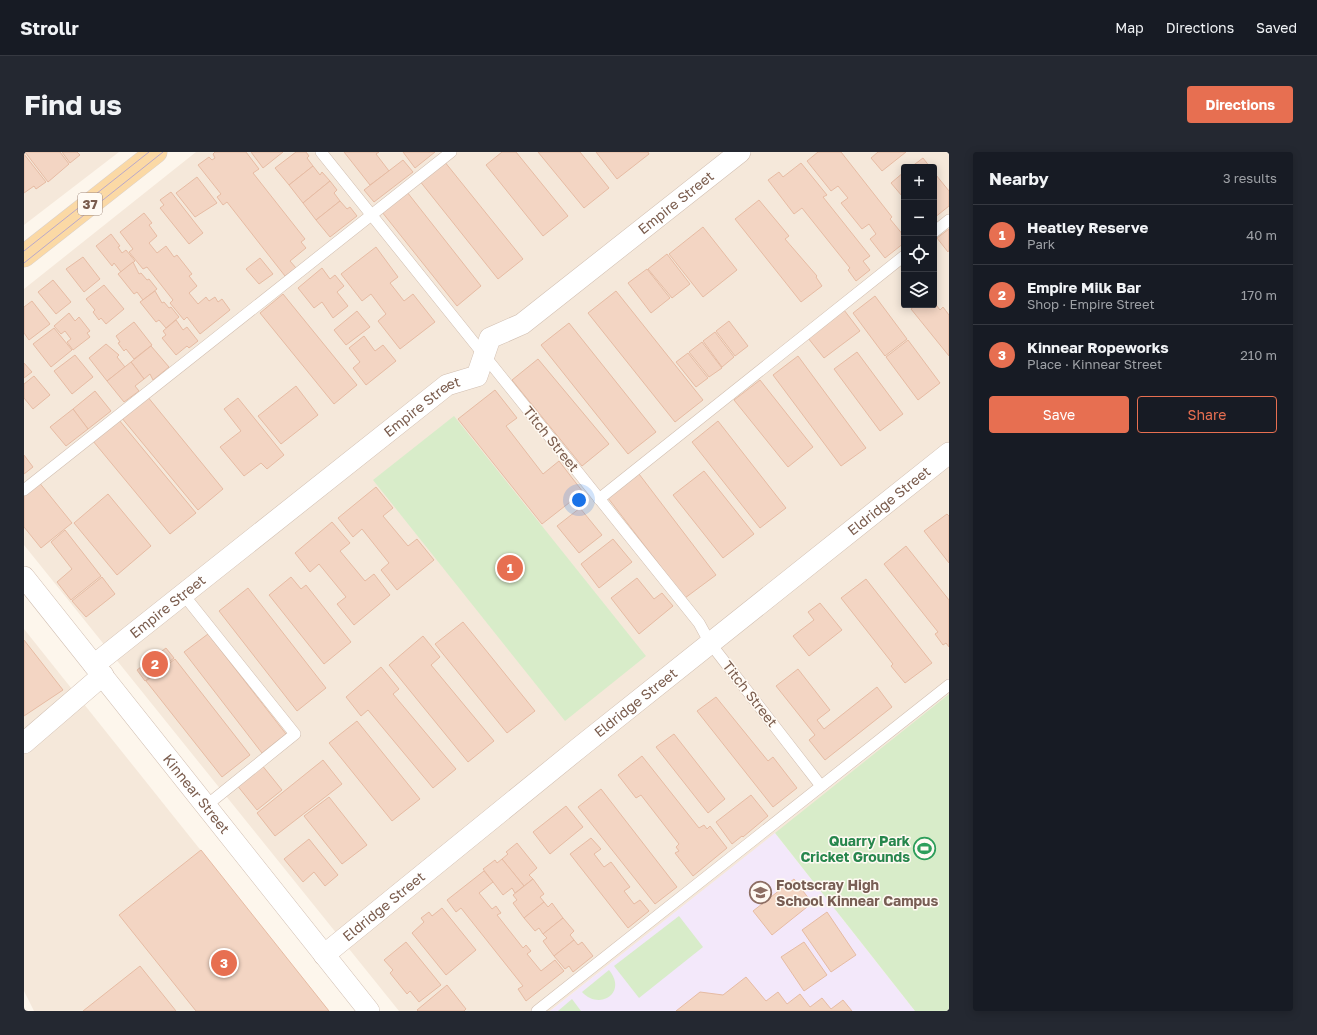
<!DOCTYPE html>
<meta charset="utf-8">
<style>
body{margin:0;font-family:"Golos Text",sans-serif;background:#242831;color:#f1f3f6}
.controls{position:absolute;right:12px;top:12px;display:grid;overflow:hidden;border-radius:4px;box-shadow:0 2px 10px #0003}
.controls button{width:36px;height:36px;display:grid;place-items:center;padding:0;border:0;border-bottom:1px solid #363941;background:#171b24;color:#f1f3f6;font:20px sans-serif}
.you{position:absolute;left:555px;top:348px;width:14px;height:14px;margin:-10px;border:3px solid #fff;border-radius:50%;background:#1a73e8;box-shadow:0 0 0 6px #1a73e833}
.badge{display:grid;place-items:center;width:26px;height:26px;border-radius:50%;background:#e76f51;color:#fff;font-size:13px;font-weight:700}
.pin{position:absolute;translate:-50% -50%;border:2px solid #fff;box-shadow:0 1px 4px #0006}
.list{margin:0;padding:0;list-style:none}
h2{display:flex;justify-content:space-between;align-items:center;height:52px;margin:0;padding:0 16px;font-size:17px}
h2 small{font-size:13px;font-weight:400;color:#9ea1a6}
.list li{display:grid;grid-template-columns:26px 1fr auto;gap:12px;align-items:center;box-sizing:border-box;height:60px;padding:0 16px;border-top:1px solid #363941}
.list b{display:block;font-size:15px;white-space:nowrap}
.list p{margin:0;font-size:13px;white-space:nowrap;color:#9ea1a6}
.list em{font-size:13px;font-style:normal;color:#9ea1a6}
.actions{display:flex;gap:8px;padding:12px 16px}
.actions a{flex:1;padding:9px 0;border:1px solid #e76f51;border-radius:4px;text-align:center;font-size:14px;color:#e76f51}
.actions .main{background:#e76f51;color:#fff}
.icon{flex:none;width:22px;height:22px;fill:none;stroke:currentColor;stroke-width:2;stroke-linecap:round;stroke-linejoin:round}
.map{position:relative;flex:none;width:925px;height:859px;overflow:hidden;border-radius:4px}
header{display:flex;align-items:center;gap:24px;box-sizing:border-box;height:56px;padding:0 20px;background:#171b24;border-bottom:1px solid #363941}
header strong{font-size:19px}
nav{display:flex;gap:22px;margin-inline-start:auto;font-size:14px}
.intro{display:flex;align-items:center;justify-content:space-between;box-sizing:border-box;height:96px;padding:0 24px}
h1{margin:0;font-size:28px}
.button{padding:10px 18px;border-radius:4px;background:#e76f51;color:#fff;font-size:14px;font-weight:700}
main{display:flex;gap:24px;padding:0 24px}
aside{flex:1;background:#171b24;border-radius:4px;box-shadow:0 2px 10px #0003}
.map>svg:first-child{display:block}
.residential{fill:#f5e8da;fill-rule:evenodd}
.education{fill:#f3e8fa}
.green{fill:#d8ecc9}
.building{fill:#f3d5c3;stroke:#e6bba3}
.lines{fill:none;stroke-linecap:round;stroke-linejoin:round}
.lane-casing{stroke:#d1beb0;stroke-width:12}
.street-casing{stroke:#d1beb0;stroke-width:22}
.primary-casing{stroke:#dad1cd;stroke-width:23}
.lane{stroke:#fff;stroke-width:11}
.street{stroke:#fff;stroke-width:21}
.primary{stroke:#fbd9a5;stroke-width:22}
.tram{stroke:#b9a8c9;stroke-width:1}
.labels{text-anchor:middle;stroke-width:3;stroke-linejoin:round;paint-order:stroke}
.shield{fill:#fffaf3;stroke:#a28b7f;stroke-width:1}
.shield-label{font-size:13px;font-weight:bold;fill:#7a5c4d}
.street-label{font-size:14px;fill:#7a5c4d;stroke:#fffaf3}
.leisure-label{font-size:14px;font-weight:bold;fill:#27864d;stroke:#fffaf3;text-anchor:end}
.education-label{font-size:14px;font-weight:bold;fill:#785e54;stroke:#fffaf3;text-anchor:start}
</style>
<header>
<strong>Strollr</strong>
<nav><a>Map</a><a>Directions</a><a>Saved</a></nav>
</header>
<div class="intro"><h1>Find us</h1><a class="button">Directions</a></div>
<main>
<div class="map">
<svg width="925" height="859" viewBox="0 0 925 859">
<rect width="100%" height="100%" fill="#fdf6ec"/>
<g class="residential">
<path d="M 0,0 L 95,0 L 0,73 Z"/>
<path d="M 172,0 L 925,0 L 925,542 L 757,677 L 526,859 L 375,859 L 0,393 L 0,137 ZM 880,15 L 910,15 L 910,153 L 880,153 Z"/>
<path d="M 0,477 L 305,859 L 10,859 L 0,839 Z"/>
</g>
<path class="education" d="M 751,681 L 891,859 L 526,859 Z"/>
<g class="green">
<path d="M 430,264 L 622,504 L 541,569 L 349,328 Z"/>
<path d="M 925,542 L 925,859 L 891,859 L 751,681 Z"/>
<path d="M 655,764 L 679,795 L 615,846 L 590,814 Z"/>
<path d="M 585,818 C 604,841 575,859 558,840 Z"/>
<path d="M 548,847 L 557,859 L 534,859 Z"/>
</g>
<g class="building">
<path d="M 1,0 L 36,0 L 45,12 L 24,30 Z"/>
<path d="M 38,0 L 53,0 L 56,3 L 46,11 Z"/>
<path d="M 191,0 L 222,0 L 235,17 L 229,21 L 281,87 L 277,90 L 282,96 L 266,109 L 272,116 L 261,124 L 203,50 L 199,53 L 193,45 L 197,42 L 174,13 L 185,5 L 188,8 L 191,6 L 189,2 Z"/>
<path d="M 227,0 L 259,0 L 239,16 Z"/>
<path d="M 272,0 L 282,0 L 285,4 L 283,6 L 289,14 L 265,33 L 251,16 Z"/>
<path d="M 320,0 L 355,0 L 352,2 L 365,19 L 346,33 Z"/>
<path d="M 379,0 L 411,0 L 391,16 Z"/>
<path d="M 478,0 L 492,0 L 544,64 L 519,84 L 462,13 Z"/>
<path d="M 514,0 L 556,0 L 585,36 L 560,56 Z"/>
<path d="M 572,0 L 624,0 L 625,2 L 593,27 Z"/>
<path d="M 794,0 L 817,0 L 868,65 L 866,67 L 880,84 L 880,91 L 861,106 L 846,87 L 852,82 L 845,72 L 838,77 L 817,51 L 824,46 L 814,34 L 807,39 L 783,9 Z"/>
<path d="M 854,0 L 882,0 L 858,19 L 847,6 Z"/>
<path d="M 0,2 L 22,30 L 12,37 L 10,34 L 0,41 Z"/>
<path d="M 899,6 L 906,15 L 887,15 Z"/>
<path d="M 379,8 L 389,20 L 350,50 L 340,38 Z"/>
<path d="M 420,9 L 499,107 L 474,127 L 395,28 Z"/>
<path d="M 777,11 L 803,43 L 799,45 L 846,104 L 839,109 L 846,118 L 832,129 L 824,118 L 826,116 L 778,56 L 770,62 L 744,28 L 755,20 L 759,25 Z"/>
<path d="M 289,14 L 296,23 L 298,20 L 306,29 L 279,51 L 265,33 Z"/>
<path d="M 880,20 L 880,43 L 878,44 L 867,31 Z"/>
<path d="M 912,23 L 925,39 L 925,54 L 910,66 L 910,24 Z"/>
<path d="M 173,25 L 193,51 L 171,65 L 152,41 Z"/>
<path d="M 306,29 L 313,38 L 310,41 L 316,49 L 292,68 L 279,51 Z"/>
<path d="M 147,40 L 179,81 L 165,92 L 136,56 L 140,53 L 136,48 Z"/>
<path d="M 383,40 L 457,134 L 433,154 L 358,60 Z"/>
<path d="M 735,48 L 765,84 L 761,87 L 793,124 L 792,125 L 798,134 L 777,150 L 711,67 Z"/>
<path d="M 316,49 L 323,57 L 326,55 L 333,64 L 306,85 L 292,68 Z"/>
<path d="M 120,61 L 128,71 L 125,73 L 133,84 L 125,91 L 133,101 L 142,94 L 150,105 L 153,103 L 168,122 L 165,124 L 173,134 L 165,141 L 174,152 L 182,145 L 185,149 L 191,145 L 194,150 L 198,147 L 206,158 L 176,182 L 163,165 L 160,168 L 146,151 L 149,148 L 123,115 L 119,117 L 105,100 L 109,97 L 96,80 Z"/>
<path d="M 679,75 L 713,118 L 679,145 L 645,102 Z"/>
<path d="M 925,77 L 925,98 L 924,100 L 913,86 Z"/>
<path d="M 87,82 L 96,94 L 94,95 L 98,101 L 102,98 L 111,109 L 97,120 L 90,111 L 88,114 L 72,94 Z"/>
<path d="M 352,95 L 374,125 L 366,131 L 380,149 L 389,142 L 411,170 L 376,197 L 354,169 L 362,162 L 347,142 L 338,149 L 317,122 Z"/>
<path d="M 643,102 L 666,132 L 648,146 L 624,117 Z"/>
<path d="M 59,105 L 76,127 L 60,140 L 42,117 Z"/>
<path d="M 236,106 L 249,122 L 235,132 L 222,117 Z"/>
<path d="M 109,110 L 115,122 L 117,121 L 123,128 L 125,127 L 133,137 L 119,148 L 113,140 L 110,142 L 94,122 Z"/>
<path d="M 298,116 L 306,127 L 311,123 L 320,134 L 313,140 L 324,154 L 309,166 L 298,150 L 290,156 L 274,136 Z"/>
<path d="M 623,117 L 646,146 L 627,161 L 604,131 Z"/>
<path d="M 29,128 L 47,150 L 32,162 L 14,140 Z"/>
<path d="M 80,133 L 100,157 L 82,172 L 77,166 L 75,168 L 69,160 L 71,158 L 62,147 Z"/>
<path d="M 131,139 L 138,151 L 140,150 L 145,156 L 147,155 L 155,165 L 142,176 L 135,168 L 132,170 L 116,150 Z"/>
<path d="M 592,139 L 679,248 L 651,270 L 564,161 Z"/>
<path d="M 259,142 L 333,233 L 310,252 L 236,161 Z"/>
<path d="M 851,144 L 883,187 L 861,204 L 829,161 Z"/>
<path d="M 8,149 L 26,172 L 5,188 L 0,181 L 0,155 Z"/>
<path d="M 910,150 L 916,158 L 919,155 L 925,163 L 925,204 L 887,157 L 892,153 L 910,153 Z"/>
<path d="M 820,158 L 836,179 L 800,206 L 784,186 Z"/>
<path d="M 333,159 L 346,175 L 322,193 L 310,178 Z"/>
<path d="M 45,161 L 51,169 L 55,165 L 66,179 L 63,181 L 66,185 L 49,198 L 43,190 L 47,187 L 41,179 L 37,182 L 30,174 Z"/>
<path d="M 152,168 L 159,178 L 163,175 L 174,189 L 165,196 L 163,194 L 152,203 L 138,186 L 142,183 L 139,179 Z"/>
<path d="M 705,169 L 724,194 L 711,204 L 692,179 Z"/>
<path d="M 110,170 L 128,193 L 110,207 L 102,197 L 100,199 L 94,191 L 96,190 L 92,184 Z"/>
<path d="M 545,171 L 632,280 L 604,302 L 517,193 Z"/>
<path d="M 30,176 L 48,198 L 27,215 L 9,192 Z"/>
<path d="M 691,180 L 710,205 L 698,215 L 679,189 Z"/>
<path d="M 340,184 L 351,199 L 359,193 L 372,209 L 342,233 L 329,216 L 336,210 L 325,196 Z"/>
<path d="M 884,188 L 916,231 L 894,248 L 862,205 Z"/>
<path d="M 678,190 L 698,216 L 685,225 L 665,200 Z"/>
<path d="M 82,192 L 95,203 L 93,205 L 101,215 L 83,229 L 65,206 Z"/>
<path d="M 127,194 L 145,215 L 129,228 L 126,222 L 120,227 L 107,210 Z"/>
<path d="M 833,200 L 879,262 L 856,279 L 810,217 Z"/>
<path d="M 664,201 L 684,226 L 672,235 L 652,210 Z"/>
<path d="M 51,203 L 69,225 L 48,242 L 30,219 Z"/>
<path d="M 774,204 L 842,296 L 817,314 L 749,223 Z"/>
<path d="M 514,207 L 585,292 L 558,314 L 488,228 Z"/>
<path d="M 107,210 L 120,227 L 111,234 L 115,239 L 100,250 L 83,229 Z"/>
<path d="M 0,211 L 8,220 L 0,226 Z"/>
<path d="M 10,224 L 26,243 L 9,257 L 0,246 L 0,232 Z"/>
<path d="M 736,228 L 789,295 L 764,315 L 710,248 Z"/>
<path d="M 272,234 L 294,263 L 257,292 L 234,264 Z"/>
<path d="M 471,238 L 493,266 L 482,274 L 519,322 L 535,309 L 559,340 L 518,372 L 434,267 Z"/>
<path d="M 71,239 L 87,259 L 64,277 L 49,257 Z"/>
<path d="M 123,244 L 199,337 L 174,358 L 97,265 Z"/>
<path d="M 214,246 L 260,303 L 243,317 L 237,311 L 220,324 L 196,295 L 217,279 L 200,257 Z"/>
<path d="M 49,257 L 64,277 L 42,294 L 26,275 Z"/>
<path d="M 95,268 L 172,361 L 146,382 L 69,289 Z"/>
<path d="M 694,269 L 762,356 L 736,376 L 668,290 Z"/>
<path d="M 0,303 L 9,315 L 0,322 Z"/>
<path d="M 680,319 L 730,382 L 699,406 L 649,343 Z"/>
<path d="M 615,322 L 692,423 L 661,446 L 584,346 Z"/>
<path d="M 14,329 L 48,371 L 17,396 L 0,375 L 0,340 Z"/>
<path d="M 352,335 L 369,356 L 359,364 L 384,394 L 393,387 L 410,408 L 373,438 L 357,418 L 365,411 L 338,377 L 329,385 L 314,366 Z"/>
<path d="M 84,342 L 127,394 L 93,423 L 50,371 Z"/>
<path d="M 556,356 L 578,383 L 555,401 L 533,374 Z"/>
<path d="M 923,362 L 925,364 L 925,411 L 900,379 Z"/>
<path d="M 308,370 L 326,391 L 316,399 L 341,429 L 350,422 L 366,443 L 330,473 L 313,452 L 322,445 L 295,412 L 286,420 L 271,401 Z"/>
<path d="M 41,378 L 77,424 L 47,448 L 33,430 L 48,417 L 27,390 Z"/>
<path d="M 589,387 L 608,410 L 575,436 L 557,412 Z"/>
<path d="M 882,394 L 925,448 L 925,495 L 922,491 L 919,493 L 911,482 L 914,480 L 860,412 Z"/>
<path d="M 78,425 L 91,442 L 62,465 L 48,449 Z"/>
<path d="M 267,425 L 277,437 L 282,433 L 327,490 L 300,512 L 245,443 Z"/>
<path d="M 613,426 L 630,447 L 638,441 L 649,454 L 615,482 L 587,446 Z"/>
<path d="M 842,427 L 908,511 L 881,531 L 867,514 L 869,512 L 817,446 Z"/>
<path d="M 224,436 L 302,536 L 273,559 L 195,459 Z"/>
<path d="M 796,451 L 818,478 L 785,504 L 769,484 L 790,468 L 784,460 Z"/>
<path d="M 439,470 L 511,559 L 483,581 L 411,492 Z"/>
<path d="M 184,482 L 262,582 L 238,601 L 160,500 Z"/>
<path d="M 399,484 L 416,505 L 407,513 L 470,589 L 444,610 L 365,513 Z"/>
<path d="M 0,488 L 39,538 L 0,564 Z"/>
<path d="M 142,496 L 150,506 L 121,529 L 113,518 Z"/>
<path d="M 151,507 L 226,603 L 198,625 L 122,529 Z"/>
<path d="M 357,515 L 375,537 L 369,542 L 432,617 L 409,636 L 344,558 L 337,564 L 322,545 Z"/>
<path d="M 774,517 L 806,558 L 793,568 L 800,577 L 853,535 L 868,555 L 801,608 L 785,588 L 791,583 L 752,534 Z"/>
<path d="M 692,545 L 744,609 L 749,605 L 773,636 L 749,655 L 673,559 Z"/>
<path d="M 333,569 L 396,647 L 368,669 L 305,591 Z"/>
<path d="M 650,582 L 701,647 L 684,661 L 632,595 Z"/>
<path d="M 618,604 L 675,676 L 680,673 L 683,677 L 686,674 L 703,696 L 669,724 L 651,701 L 655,699 L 652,695 L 655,692 L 617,643 L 612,646 L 594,623 Z"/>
<path d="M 299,608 L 318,632 L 251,684 L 233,661 Z"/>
<path d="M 237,612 L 258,638 L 233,658 L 212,632 Z"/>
<path d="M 577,637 L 653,735 L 631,752 L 554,655 Z"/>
<path d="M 727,643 L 744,664 L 719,685 L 718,684 L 708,692 L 692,670 Z"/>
<path d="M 305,645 L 343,693 L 318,712 L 280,664 Z"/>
<path d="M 542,654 L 559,675 L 526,702 L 509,680 Z"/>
<path d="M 567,686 L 577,697 L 570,702 L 580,715 L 587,710 L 606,735 L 600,739 L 610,752 L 616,748 L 625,759 L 604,776 L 546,702 Z"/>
<path d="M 285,687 L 314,723 L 301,734 L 290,720 L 279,730 L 260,707 Z"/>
<path d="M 493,691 L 513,716 L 505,723 L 509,727 L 500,734 L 478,707 L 484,702 L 482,700 Z"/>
<path d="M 177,698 L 305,859 L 172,859 L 95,763 Z"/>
<path d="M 478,707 L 500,734 L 491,741 L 488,736 L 479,743 L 459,717 L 471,708 L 473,711 Z"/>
<path d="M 460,719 L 469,730 L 455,741 L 468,757 L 472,754 L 477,761 L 473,763 L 499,796 L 502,793 L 507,799 L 503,802 L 517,819 L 531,808 L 540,819 L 502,849 L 494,837 L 499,834 L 437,756 L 432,760 L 423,748 Z"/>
<path d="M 509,727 L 520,742 L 516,745 L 520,750 L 500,766 L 489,751 L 493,748 L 489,743 Z"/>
<path d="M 770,727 L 788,751 L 748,783 L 729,759 Z"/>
<path d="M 520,750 L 524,755 L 528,751 L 539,766 L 519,782 L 515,776 L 511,779 L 500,766 Z"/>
<path d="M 418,756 L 452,798 L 422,823 L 388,781 L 400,770 L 397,766 L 405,760 L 408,764 Z"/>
<path d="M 803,760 L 832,803 L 807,820 L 778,778 Z"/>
<path d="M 539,766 L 550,779 L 546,783 L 550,788 L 530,804 L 519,789 L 523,786 L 519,782 Z"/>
<path d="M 550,788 L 554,793 L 558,790 L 569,804 L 549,820 L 545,814 L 541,817 L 530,804 Z"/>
<path d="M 382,790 L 417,833 L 395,850 L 386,839 L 383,842 L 366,821 L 369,818 L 360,808 Z"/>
<path d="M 780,790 L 803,823 L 780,839 L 757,805 Z"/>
<path d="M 116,814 L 152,859 L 59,859 Z"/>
<path d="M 722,825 L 742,849 L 754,840 L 763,852 L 776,842 L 786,855 L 798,846 L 807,857 L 819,848 L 828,859 L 652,859 L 676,840 L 699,843 Z"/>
<path d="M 423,833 L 442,857 L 440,859 L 394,859 L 393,858 Z"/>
</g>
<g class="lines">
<defs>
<g id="lane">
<path d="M 297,0 L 675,471 L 686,491 L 797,634"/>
<path d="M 910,80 L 925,68"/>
<path d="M 0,338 L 427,0"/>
<path d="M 575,347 L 880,104"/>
<path d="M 159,442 L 271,582 L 183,653"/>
<path d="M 513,859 L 925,533"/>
</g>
<g id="street">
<path id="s1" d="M 0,425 L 345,859"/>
<path id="s2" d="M 70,513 L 423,233 L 453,224 L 466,186 L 498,172 L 716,0"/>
<path d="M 0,591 L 79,523"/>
<path id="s3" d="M 300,803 L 556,595 L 925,301"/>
</g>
<path id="primary" d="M 0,104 L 132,0"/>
</defs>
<use href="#lane" class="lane-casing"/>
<use href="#street" class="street-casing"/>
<use href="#primary" class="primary-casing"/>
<use href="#lane" class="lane"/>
<use href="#street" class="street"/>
<use href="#primary" class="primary"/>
<g class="tram">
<path d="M 0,99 L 125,0"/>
<path d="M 0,111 L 139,0"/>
</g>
</g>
<defs>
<symbol id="stadium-ring" viewBox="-11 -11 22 22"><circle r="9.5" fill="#fffaf3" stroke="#2e9e5b" stroke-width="1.5"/><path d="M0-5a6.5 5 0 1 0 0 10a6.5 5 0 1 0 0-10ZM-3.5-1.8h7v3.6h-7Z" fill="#2e9e5b"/></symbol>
<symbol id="school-ring" viewBox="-11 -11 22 22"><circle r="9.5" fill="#fffaf3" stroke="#8d6e63" stroke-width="1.5"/><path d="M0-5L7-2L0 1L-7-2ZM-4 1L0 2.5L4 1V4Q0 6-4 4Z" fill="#8d6e63"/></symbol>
</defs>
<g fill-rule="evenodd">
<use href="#stadium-ring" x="888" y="684" width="25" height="25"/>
<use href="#school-ring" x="724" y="728" width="25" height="25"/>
</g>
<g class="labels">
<rect class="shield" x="54" y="41" width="24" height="22" rx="3"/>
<g class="shield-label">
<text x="66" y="57">37</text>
</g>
<g class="street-label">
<text dy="5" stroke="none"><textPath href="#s2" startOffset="753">Empire Street</textPath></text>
<text dy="5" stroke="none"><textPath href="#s2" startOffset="418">Empire Street</textPath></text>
<text transform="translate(527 287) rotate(51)" y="5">Titch Street</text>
<text dy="5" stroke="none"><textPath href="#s3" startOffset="725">Eldridge Street</textPath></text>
<text dy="5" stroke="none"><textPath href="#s2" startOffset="94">Empire Street</textPath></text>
<text transform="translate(726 542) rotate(52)" y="5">Titch Street</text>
<text dy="5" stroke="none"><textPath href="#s3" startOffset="401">Eldridge Street</textPath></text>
<text dy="5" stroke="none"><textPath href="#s1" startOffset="277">Kinnear Street</textPath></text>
<text dy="5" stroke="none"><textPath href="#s3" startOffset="77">Eldridge Street</textPath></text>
</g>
<g class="leisure-label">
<text x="886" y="694">Quarry Park<tspan x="886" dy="16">Cricket Grounds</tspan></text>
</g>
<g class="education-label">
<text x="752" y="738">Footscray High<tspan x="752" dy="16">School Kinnear Campus</tspan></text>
</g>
</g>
</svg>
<div class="controls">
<button>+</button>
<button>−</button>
<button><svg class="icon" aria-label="locate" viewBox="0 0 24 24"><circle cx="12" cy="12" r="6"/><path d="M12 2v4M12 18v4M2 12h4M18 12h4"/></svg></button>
<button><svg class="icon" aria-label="layers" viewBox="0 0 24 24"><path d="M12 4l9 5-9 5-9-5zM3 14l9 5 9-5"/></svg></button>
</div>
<div class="you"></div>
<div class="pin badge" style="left:486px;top:416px">1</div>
<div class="pin badge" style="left:131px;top:512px">2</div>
<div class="pin badge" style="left:200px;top:811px">3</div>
</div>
<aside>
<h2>Nearby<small>3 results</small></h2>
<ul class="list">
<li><span class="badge">1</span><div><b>Heatley Reserve</b><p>Park</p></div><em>40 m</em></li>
<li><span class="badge">2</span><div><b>Empire Milk Bar</b><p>Shop · Empire Street</p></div><em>170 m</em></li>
<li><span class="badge">3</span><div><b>Kinnear Ropeworks</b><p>Place · Kinnear Street</p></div><em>210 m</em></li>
</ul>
<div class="actions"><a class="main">Save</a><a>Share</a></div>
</aside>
</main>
